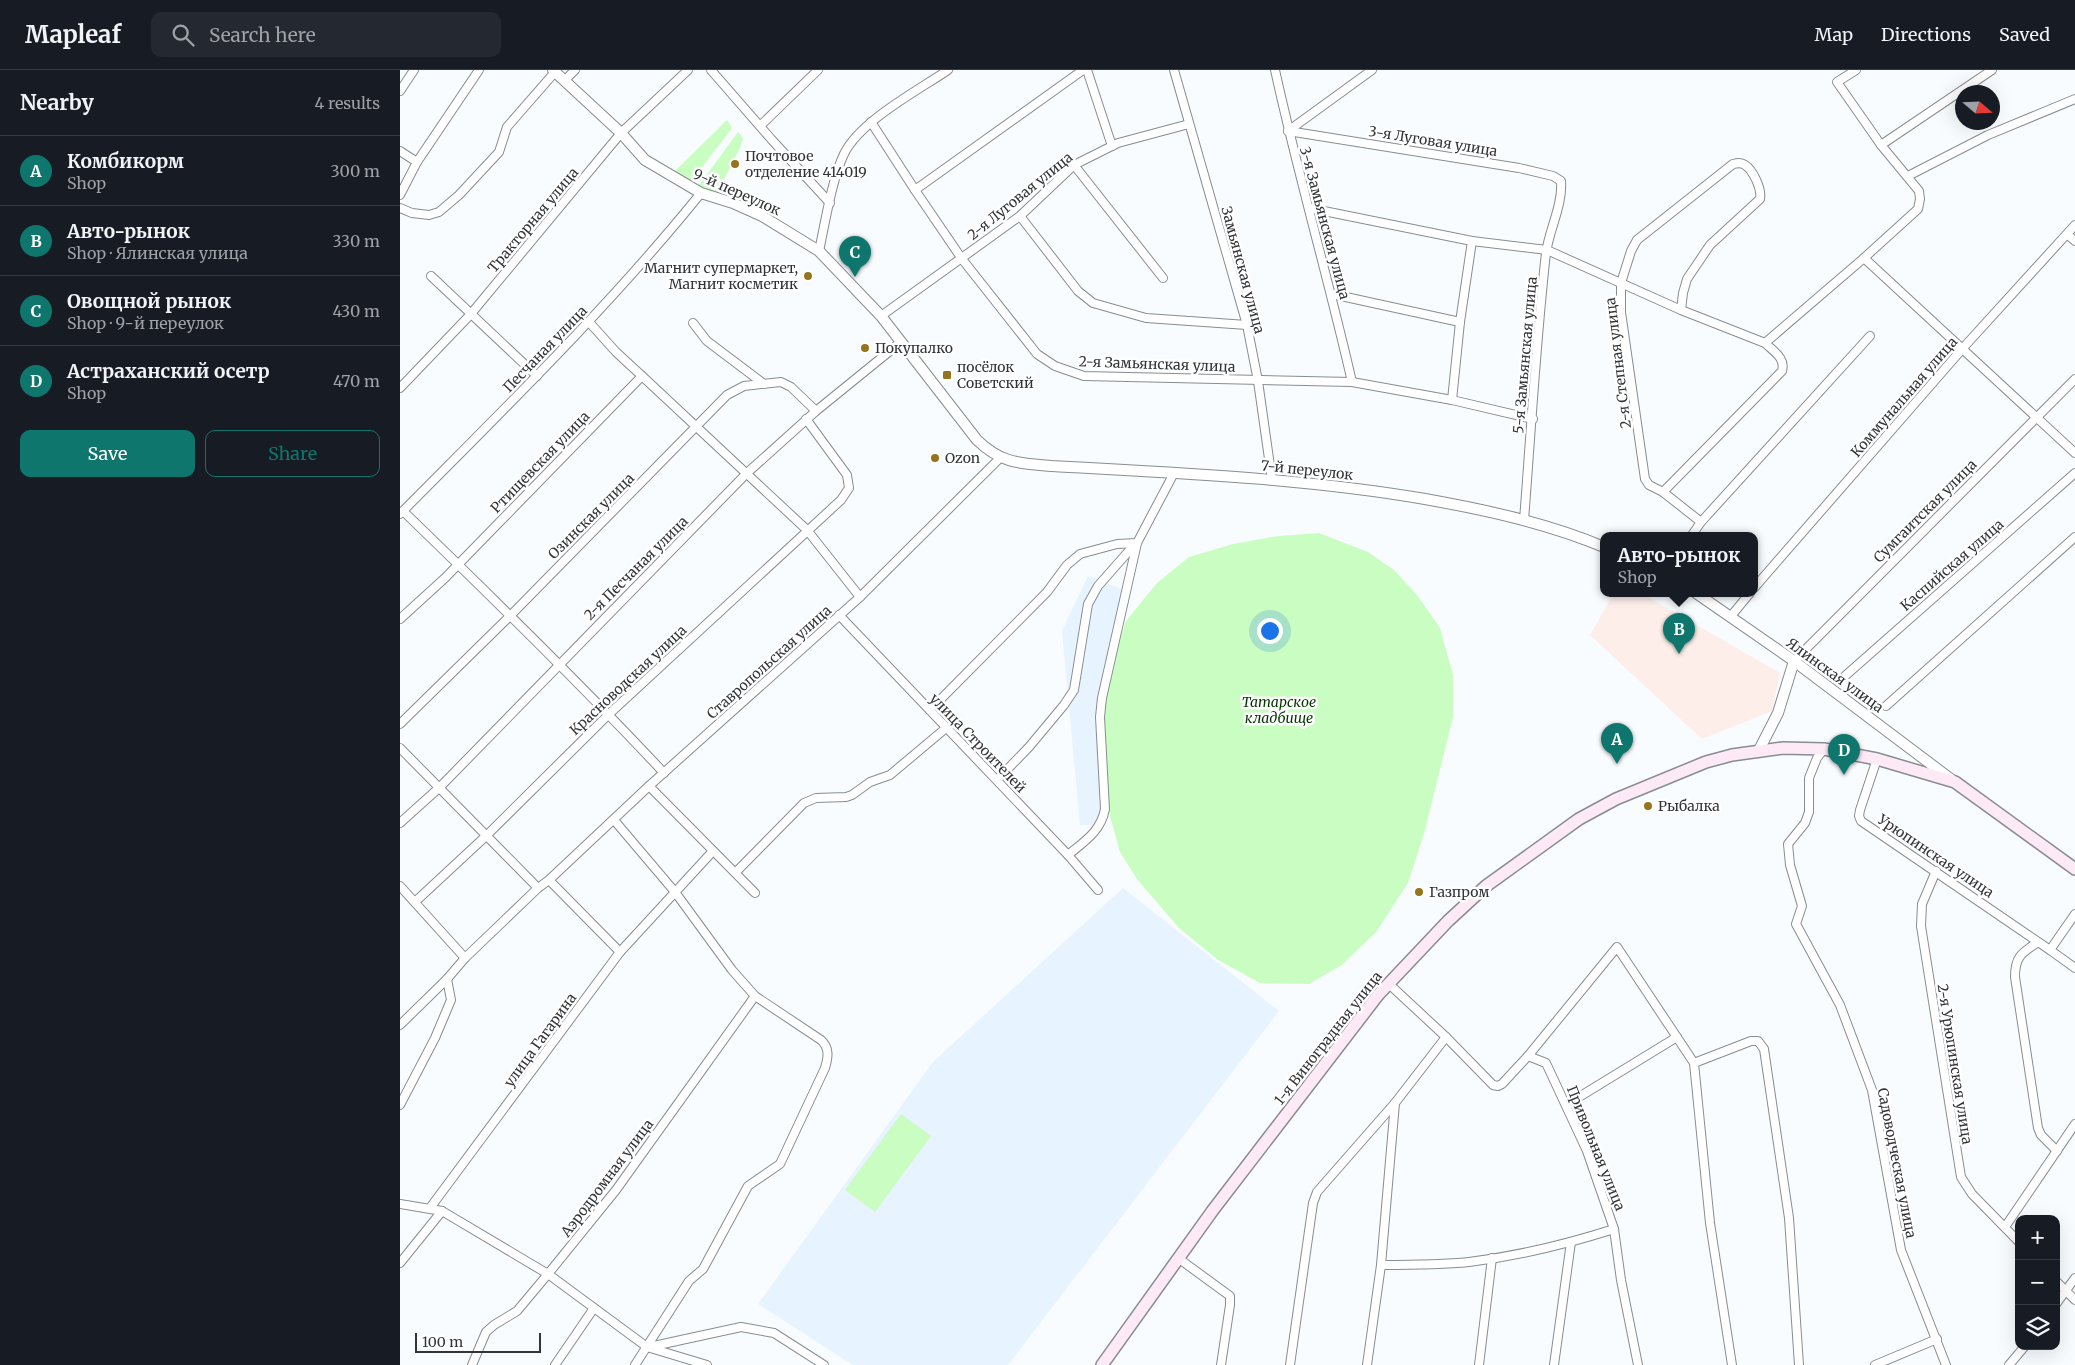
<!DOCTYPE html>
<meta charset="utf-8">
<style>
body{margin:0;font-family:Merriweather,serif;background:#242831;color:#f1f3f6}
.controls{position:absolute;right:15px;bottom:15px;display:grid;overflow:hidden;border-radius:10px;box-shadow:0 5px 20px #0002}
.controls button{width:45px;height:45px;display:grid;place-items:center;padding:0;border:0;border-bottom:1px solid #363941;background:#171b24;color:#f1f3f6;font:25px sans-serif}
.compass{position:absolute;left:1555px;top:15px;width:45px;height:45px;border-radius:50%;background:#171b24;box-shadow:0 5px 20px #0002;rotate:109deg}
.scale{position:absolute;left:15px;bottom:12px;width:126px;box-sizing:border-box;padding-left:5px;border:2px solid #323537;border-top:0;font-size:14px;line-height:18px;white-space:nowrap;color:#323537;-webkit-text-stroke:4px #fff;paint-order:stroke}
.you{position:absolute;left:869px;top:560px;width:18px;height:18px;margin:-12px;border:4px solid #fff;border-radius:50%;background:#1a73e8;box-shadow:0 0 0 8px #1a73e833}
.badge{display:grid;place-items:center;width:32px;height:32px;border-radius:50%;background:#0f766e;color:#fff;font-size:16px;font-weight:700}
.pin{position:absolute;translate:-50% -41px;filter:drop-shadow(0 1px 2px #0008)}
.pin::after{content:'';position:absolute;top:26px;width:18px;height:15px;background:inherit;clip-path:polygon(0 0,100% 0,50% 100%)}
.popup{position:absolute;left:1200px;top:462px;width:158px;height:65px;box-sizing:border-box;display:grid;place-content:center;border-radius:10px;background:#171b24;filter:drop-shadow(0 1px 4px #0005);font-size:16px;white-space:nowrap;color:#9ea1a6}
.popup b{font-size:19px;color:#f1f3f6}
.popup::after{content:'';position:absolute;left:50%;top:100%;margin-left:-10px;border:10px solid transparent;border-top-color:#171b24}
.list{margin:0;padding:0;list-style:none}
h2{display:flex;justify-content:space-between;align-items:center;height:65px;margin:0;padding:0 20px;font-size:21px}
h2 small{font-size:16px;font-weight:400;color:#9ea1a6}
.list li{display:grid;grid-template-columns:32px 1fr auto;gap:15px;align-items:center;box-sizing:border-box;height:70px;padding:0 20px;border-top:1px solid #363941}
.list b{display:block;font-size:19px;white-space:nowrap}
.list p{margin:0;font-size:16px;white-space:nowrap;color:#9ea1a6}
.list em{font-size:16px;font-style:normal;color:#9ea1a6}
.actions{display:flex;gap:10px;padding:15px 20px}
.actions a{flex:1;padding:11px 0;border:1px solid #0f766e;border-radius:10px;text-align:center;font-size:18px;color:#0f766e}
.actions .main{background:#0f766e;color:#fff}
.icon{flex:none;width:28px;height:28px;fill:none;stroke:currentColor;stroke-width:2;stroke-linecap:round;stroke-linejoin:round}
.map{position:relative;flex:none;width:1675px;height:1295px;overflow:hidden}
header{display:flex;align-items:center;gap:30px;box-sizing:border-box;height:70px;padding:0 25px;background:#171b24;border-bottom:1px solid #363941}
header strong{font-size:24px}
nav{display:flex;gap:28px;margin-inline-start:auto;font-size:18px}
.search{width:350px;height:45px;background:#242831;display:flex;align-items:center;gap:12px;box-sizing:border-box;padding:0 18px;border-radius:10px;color:#9ea1a6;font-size:19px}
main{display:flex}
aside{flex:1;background:#171b24}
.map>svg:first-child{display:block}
.commercial{fill:#fdeeea}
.built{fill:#e7f3fe}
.green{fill:#cafdc1}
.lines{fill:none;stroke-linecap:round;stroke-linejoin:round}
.minor-casing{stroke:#878d92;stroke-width:10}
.tertiary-casing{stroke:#878d92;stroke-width:12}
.secondary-casing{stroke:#878d92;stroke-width:14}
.minor{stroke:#fff;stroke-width:8}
.tertiary{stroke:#fff;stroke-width:10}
.secondary{stroke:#fdeaf6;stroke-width:11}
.poi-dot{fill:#94751c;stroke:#fff;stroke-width:2}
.labels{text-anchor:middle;stroke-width:5;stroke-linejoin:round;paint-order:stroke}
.street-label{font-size:14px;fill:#323537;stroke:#fff}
.poi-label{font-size:14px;fill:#323537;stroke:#fff;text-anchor:start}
.park-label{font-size:14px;font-style:italic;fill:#033700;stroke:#fff}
</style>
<header>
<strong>Mapleaf</strong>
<div class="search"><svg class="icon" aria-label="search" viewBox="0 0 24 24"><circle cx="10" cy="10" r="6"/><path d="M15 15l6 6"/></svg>Search here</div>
<nav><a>Map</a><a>Directions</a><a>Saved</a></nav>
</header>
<main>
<aside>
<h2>Nearby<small>4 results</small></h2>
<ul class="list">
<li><span class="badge">A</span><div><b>Комбикорм</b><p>Shop</p></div><em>300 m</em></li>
<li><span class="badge">B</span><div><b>Авто-рынок</b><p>Shop · Ялинская улица</p></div><em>330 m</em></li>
<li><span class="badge">C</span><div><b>Овощной рынок</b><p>Shop · 9-й переулок</p></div><em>430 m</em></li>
<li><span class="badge">D</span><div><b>Астраханский осетр</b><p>Shop</p></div><em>470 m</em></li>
</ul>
<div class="actions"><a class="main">Save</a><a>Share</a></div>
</aside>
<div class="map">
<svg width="1675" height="1295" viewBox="0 0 1675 1295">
<rect width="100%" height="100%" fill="#f9fcfe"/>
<path class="commercial" d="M 1214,523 L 1241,523 L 1380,603 L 1372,641 L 1302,669 L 1190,565 Z"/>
<g class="built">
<path d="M 688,506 L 722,519 L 695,648 L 705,754 L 680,755 L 662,561 Z"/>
<path d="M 723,818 L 879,941 L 608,1295 L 453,1295 L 358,1234 L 533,992 Z"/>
</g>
<g class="green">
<path d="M 327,50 L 332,58 L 290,113 L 272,104 Z"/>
<path d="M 338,62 L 343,68 L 341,76 L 314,129 L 297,118 Z"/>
<path d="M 919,463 L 968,482 L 994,500 L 1017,525 L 1040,558 L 1053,605 L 1053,647 L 1024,764 L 1008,813 L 977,861 L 942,895 L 909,914 L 860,913 L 818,890 L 779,858 L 737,809 L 720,782 L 710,746 L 705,691 L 705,634 L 714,587 L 726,551 L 757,513 L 789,487 L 833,474 L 878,466 Z"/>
<path d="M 501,1044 L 531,1066 L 475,1142 L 445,1120 Z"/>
</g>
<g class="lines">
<defs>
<g id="minor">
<path d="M 311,0 L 372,70 L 430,133"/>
<path d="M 687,0 L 712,76"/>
<path d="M 774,0 L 847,255 L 858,311 L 872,410"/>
<path d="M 875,0 C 898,105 928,207 952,312"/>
<path d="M 164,11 L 175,0"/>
<path d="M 0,21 L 14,0"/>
<path d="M 471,52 L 515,120 L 562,189 L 637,284 L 655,296 L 684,306 L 952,312 L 1052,330 L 1133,349"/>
<path d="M 360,56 L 418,0"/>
<path d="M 888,61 L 1119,98 L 1153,106 L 1161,111 C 1163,135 1149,160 1146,183 C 1136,271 1131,361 1124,450"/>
<path d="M 888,61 L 972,0"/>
<path d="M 1481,75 L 1592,0"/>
<path d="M 0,81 L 17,92"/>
<path d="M 674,95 L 763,208"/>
<path d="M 1508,106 L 1588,65 L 1675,29"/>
<path d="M 515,120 L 683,0"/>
<path d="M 0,125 L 17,92 L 79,0"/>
<path d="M 0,138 L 12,143 L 29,145 L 39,142 L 59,125 L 99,82 L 107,57 L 155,2"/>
<path d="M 909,138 L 1072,171 L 1147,180 L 1281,240 L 1365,273"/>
<path d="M 620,146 L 678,221 L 693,233 L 746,248 L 847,255"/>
<path d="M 1667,164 L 1675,171"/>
<path d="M 419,181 C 425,153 432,109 444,84 C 460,51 517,21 548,0"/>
<path d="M 1464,188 L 1675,383"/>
<path d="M 31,206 L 137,306"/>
<path d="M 932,224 L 1060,252"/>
<path d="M 481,246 L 620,146 L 674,95 L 718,73 L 789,54"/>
<path d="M 293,253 L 307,271 L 364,314"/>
<path d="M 242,306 L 407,460 L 460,527"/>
<path d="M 0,318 L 70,245 L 221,63 L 288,0"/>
<path d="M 1052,330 L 1060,252 L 1072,171"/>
<path d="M 1263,422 L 1249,415 L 1245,409 L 1221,242 L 1221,213 L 1231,181 L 1237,170 L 1333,94 C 1337,93 1341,92 1345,95 C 1353,100 1362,119 1360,129 L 1310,175 L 1287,209 L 1283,223 L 1281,240"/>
<path d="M 3,441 C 92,527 180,613 264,703"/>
<path d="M 0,444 C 103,340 209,237 301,123"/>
<path d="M 1301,452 L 1263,422 L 1382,301 C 1386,288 1373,281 1365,273 L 1464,188 L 1518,139 L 1520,129 L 1519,121 L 1481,75 L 1437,12 L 1456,0"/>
<path d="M 1292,465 L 1301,452 L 1470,266"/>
<path d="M 1354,518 L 1563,278 L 1675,155"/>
<path d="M 439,545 L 668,785 L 698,820"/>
<path d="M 1331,546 L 1350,523"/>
<path d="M 0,549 L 45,508 L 242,306 L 216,282 L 189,252"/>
<path d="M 1394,591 L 1675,309"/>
<path d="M 1445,606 L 1675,403"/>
<path d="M 1486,636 L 1675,467"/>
<path d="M 530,640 L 647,522 L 667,495 L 680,484 L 717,474 L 737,473"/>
<path d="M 0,654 L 111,545 L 327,325 L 344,316 L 381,312 L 391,317 L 416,341"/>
<path d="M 0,678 L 138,818"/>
<path d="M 1424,679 L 1417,688 L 1409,708 L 1409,742 L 1405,753 L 1388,774 L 1390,795 L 1402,836 L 1396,854 L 1440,935 L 1472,1020 L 1501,1180 L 1546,1295"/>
<path d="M 1477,689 L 1460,740 L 1459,746 L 1461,751 L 1650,880"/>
<path d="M 597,710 L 629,677 L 664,635 L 674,620 L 688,534 L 698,516 L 735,474"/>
<path d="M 249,716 L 355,823"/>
<path d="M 214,750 L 275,822 L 332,900 L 355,926 L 421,970 C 430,978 428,988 425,998 L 380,1094 L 348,1116 L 303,1199 L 289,1211 L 235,1295"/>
<path d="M 0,753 L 40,717 L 347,403 L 416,341 L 501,272"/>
<path d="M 668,785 C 685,771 701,761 705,739 L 700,647 L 702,628 L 737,473 L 774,403"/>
<path d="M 1536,801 L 1522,834 L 1521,856 L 1561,1107 L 1572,1124 L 1619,1172"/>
<path d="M 336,802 L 404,733 L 416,728 L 446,727 L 452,725 L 470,712 L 490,705 L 546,658"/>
<path d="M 149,810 L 220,882"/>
<path d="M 0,816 L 65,888"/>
<path d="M 16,831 L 86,766 L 209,644 L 441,430 L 449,418 L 447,405 L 406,349"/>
<path d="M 1675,844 L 1650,880 L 1675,898"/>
<path d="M 1638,872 C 1622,883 1615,886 1615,907 L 1638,1058 L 1641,1065 L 1657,1081"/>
<path d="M 989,914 L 1046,967 L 1093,1015 L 1098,1016 L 1102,1014 L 1128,986 L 1146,993 L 1187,1081 L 1214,1159 L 1221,1210 L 1238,1295"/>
<path d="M 0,955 L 47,909 L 65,888 L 138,818 L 149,810 L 249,716 L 460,527 L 600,388"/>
<path d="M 1128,986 L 1217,877 L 1294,993 L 1310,1153 L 1332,1295"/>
<path d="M 1294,993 L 1351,971 L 1358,971 L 1364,979 L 1389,1148 L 1399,1295"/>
<path d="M 0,1035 L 35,968 L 51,930 L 47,909"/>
<path d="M 1166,1035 L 1277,967"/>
<path d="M 0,1134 L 42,1141 L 148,1204 L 247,1277 L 307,1295"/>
<path d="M 30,1138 L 220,882 L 313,781"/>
<path d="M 1605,1157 L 1675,1054"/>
<path d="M 778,1188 L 830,1226 L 830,1235 L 821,1295"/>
<path d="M 0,1193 L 42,1141"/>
<path d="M 981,1195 C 1010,1195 1040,1195 1069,1192 C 1118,1186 1167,1174 1214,1159"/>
<path d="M 1656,1211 L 1675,1230"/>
<path d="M 1656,1234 L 1675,1208"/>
<path d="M 249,1277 L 341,1257 L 374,1263 L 424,1295"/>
<path d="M 72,1295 L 86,1262 L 94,1255 L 117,1241 L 148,1204 L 216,1120 L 355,926"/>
<path d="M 155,1295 L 194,1238"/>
<path d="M 890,1295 L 913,1133 L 917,1122 L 995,1033 L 1046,967"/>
<path d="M 967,1295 L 981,1195 L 995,1033"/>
<path d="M 1079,1295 L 1092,1188"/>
<path d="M 1154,1295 L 1171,1172"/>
<path d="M 1475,1295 L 1537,1269"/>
<path d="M 1609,1295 L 1625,1276"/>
</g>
<g id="tertiary">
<path d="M 153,0 L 221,63 L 245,90 L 301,123 L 333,133 L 362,146 L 419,181 L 481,246 L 577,370 C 602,394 619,393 652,396 C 777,403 902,408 1025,429 C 1086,440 1147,453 1204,477"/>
<path d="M 1296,523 L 1394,591 L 1552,710"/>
<path d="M 1359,680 L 1378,643 L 1394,591"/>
</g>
<path id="secondary" d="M 702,1295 L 813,1140 L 978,925 L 1048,851 L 1086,816 L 1179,749 L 1216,729 L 1306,692 L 1332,685 L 1383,678 L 1424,679 L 1477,689 L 1555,712 L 1675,799"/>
</defs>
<use href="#minor" class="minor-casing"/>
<use href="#tertiary" class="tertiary-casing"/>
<use href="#secondary" class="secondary-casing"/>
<use href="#minor" class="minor"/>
<use href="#tertiary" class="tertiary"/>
<use href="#secondary" class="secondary"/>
</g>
<g class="poi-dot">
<circle cx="335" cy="94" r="5"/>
<circle cx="408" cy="206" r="5"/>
<circle cx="465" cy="278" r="5"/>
<rect x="542" y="300" width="10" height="10" rx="2.5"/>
<circle cx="535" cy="388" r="5"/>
<circle cx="1248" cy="736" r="5"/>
<circle cx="1019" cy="822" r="5"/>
</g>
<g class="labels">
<g class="street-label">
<text transform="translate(1033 71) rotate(9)" y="5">3-я Луговая улица</text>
<text transform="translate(337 122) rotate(24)" y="5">9-й переулок</text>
<text transform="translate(620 126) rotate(-39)" y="5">2-я Луговая улица</text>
<text transform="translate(133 150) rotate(-50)" y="5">Тракторная улица</text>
<text transform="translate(925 153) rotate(75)" y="5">3-я Замьянская улица</text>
<text transform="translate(843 200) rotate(75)" y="5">Замьянская улица</text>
<text transform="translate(145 279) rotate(-46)" y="5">Песчаная улица</text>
<text transform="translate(1125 285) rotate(-85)" y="5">5-я Замьянская улица</text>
<text transform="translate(1218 293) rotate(-97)" y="5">2-я Степная улица</text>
<text transform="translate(757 294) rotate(2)" y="5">2-я Замьянская улица</text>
<text transform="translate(1504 327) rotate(-49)" y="5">Коммунальная улица</text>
<text transform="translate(140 392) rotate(-46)" y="5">Ртищевская улица</text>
<text transform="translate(907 400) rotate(6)" y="5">7-й переулок</text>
<text transform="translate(1525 441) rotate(-45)" y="5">Сумгаитская улица</text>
<text transform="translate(191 446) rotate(-45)" y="5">Озинская улица</text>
<text transform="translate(1552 495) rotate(-41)" y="5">Каспийская улица</text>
<text transform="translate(236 498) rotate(-45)" y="5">2-я Песчаная улица</text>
<text transform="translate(369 592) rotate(-42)" y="5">Ставропольская улица</text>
<text transform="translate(1435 605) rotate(36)" y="5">Ялинская улица</text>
<text transform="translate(228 610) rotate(-43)" y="5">Красноводская улица</text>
<text transform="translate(578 673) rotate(46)" y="5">улица Строителей</text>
<text transform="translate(1536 786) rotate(34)" y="5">Урюпинская улица</text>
<text transform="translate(928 968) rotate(-52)" y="5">1-я Виноградная улица</text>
<text transform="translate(140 970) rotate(-54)" y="5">улица Гагарина</text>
<text transform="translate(1555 994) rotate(81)" y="5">2-я Урюпинская улица</text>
<text transform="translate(1196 1078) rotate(68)" y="5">Привольная улица</text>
<text transform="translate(1497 1093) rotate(79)" y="5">Садоводческая улица</text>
<text transform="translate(207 1108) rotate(-53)" y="5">Аэродромная улица</text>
</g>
<g class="poi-label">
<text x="345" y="91">Почтовое<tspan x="345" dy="16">отделение 414019</tspan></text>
<text x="398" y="203" text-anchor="end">Магнит супермаркет,<tspan x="398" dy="16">Магнит косметик</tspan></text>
<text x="475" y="283">Покупалко</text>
<text x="557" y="302">посёлок<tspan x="557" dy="16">Советский</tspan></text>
<text x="545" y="393">Ozon</text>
<text x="1258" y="741">Рыбалка</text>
<text x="1029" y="827">Газпром</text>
</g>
<g class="park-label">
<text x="879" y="637">Татарское<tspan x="879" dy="16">кладбище</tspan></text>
</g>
</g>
</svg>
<div class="controls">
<button>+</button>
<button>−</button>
<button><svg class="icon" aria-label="layers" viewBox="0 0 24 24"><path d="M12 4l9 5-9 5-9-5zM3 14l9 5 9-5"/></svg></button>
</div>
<svg class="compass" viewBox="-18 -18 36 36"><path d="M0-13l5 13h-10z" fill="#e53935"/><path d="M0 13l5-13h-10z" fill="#9ea1a6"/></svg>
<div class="scale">100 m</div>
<div class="you"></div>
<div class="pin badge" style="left:1217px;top:694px">A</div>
<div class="pin badge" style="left:1279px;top:584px">B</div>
<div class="popup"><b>Авто-рынок</b>Shop</div>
<div class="pin badge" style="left:455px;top:207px">C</div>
<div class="pin badge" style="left:1444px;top:705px">D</div>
</div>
</main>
